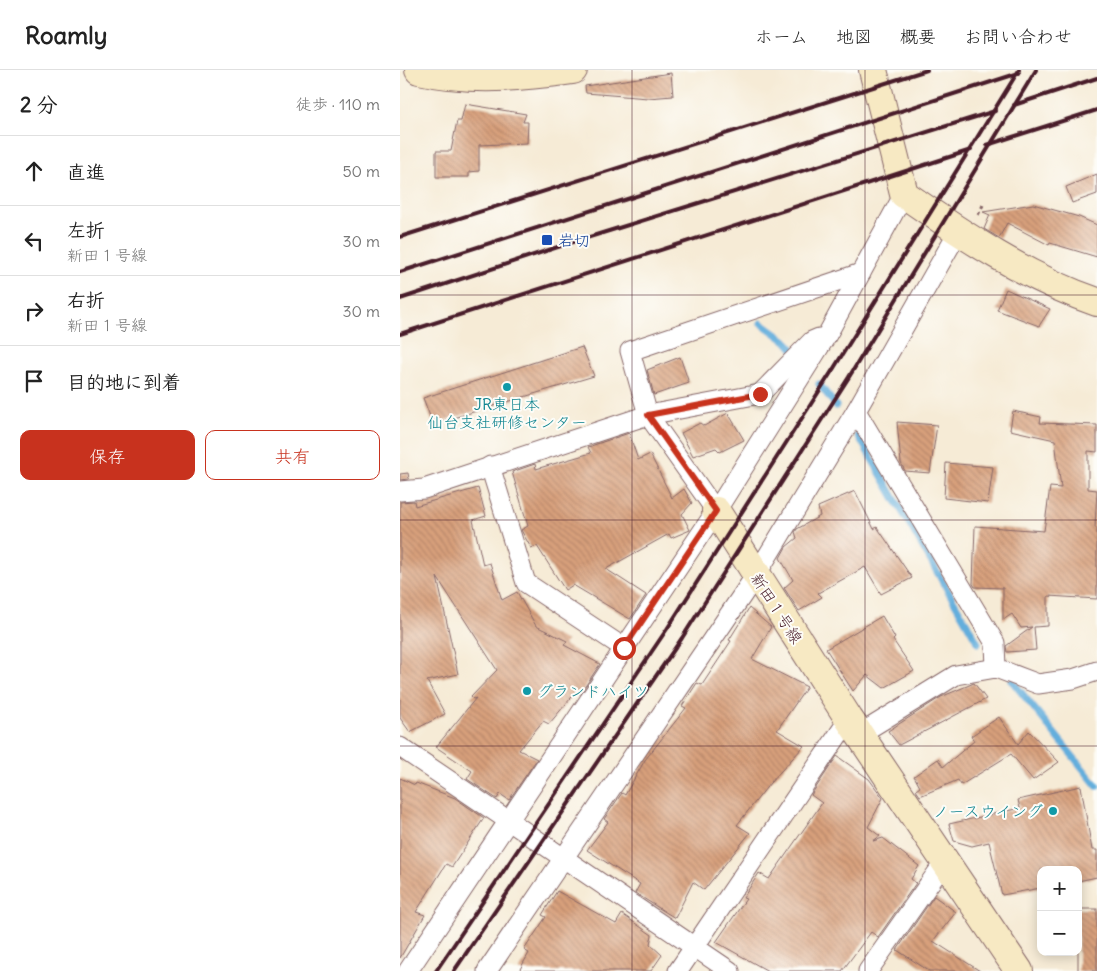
<!DOCTYPE html>
<html lang="ja">
<meta charset="utf-8">
<style>
body{margin:0;font-family:Delius,"Klee One",sans-serif;background:#f2f2f2;color:#222}
.controls{position:absolute;right:15px;bottom:15px;display:grid;overflow:hidden;border-radius:10px;box-shadow:0 2px 12px #0003}
.controls button{width:45px;height:45px;display:grid;place-items:center;padding:0;border:0;border-bottom:1px solid #e0e0e0;background:#fff;color:#222;font:25px sans-serif}
.stop{position:absolute;width:15px;height:15px;margin:-11px;border:4px solid #c8321e;border-radius:50%;background:#fff}
.stop.end{background:#c8321e;border-color:#fff;box-shadow:0 1px 5px #0008}
.list{margin:0;padding:0;list-style:none}
h2{display:flex;justify-content:space-between;align-items:center;height:65px;margin:0;padding:0 20px;font-size:21px}
h2 small{font-size:16px;font-weight:400;color:#767676}
.list li{display:grid;grid-template-columns:32px 1fr auto;gap:15px;align-items:center;box-sizing:border-box;height:70px;padding:0 20px;border-top:1px solid #e0e0e0}
.list b{display:block;font-size:19px;white-space:nowrap}
.list p{margin:0;font-size:16px;white-space:nowrap;color:#767676}
.list em{font-size:16px;font-style:normal;color:#767676}
.actions{display:flex;gap:10px;padding:15px 20px}
.actions a{flex:1;padding:11px 0;border:1px solid #c8321e;border-radius:10px;text-align:center;font-size:18px;color:#c8321e}
.actions .main{background:#c8321e;color:#fff}
.icon{flex:none;width:28px;height:28px;fill:none;stroke:currentColor;stroke-width:2;stroke-linecap:round;stroke-linejoin:round}
.map{position:relative;flex:none;width:697px;height:901px;overflow:hidden}
header{display:flex;align-items:center;gap:30px;box-sizing:border-box;height:70px;padding:0 25px;background:#fff;border-bottom:1px solid #e0e0e0}
header strong{font-size:24px}
nav{display:flex;gap:28px;margin-inline-start:auto;font-size:18px}
main{display:flex}
aside{flex:1;background:#fff}
.map>svg:first-child{display:block}
.lines{fill:none;stroke-linecap:round;stroke-linejoin:round}
.stream{stroke:#63aedc;stroke-width:7}
.building{fill:url(#building-back-hatch)}
.street-casing{stroke:#866667;stroke-width:21}
.secondary-casing{stroke:#866667;stroke-width:30}
.path{stroke:#866667;stroke-width:3;stroke-dasharray:4 4;stroke-linecap:butt}
.street{stroke:#fff;stroke-width:19}
.secondary{stroke:#f7e9c3;stroke-width:28}
.rail{stroke:#4a1f2b;stroke-width:4}
.route{stroke:#c8321e;stroke-width:6}
.grid{fill:none;stroke:#4a1f2b;stroke-width:1;stroke-opacity:0.55}
.transit-dot{fill:#1a4fb4;stroke:#fdfcf7;stroke-width:2}
.culture-dot{fill:#0f9aa8;stroke:#fdfcf7;stroke-width:2}
.labels{text-anchor:middle;stroke-width:4;stroke-linejoin:round;paint-order:stroke}
.transit-label{font-size:16px;fill:#164399;stroke:#fdfcf7;text-anchor:start}
.culture-label{font-size:16px;fill:#0d838f;stroke:#fdfcf7}
.street-label{font-size:16px;fill:#4a1f2b;stroke:#fdfcf7}
</style>
<header>
<strong>Roamly</strong>
<nav><a>ホーム</a><a>地図</a><a>概要</a><a>お問い合わせ</a></nav>
</header>
<main>
<aside>
<h2>2 分<small>徒歩 · 110 m</small></h2>
<ul class="list">
<li><svg class="icon" aria-label="ahead" viewBox="0 0 24 24"><path d="M12 20V5M6 11l6-6 6 6"/></svg><div><b>直進</b></div><em>50 m</em></li>
<li><svg class="icon" aria-label="left" viewBox="0 0 24 24"><path d="M17 20v-9H6M10 6l-5 5 5 5"/></svg><div><b>左折</b><p>新田１号線</p></div><em>30 m</em></li>
<li><svg class="icon" aria-label="right" viewBox="0 0 24 24"><path d="M7 20v-9h11M14 6l5 5-5 5"/></svg><div><b>右折</b><p>新田１号線</p></div><em>30 m</em></li>
<li><svg class="icon" aria-label="arrive" viewBox="0 0 24 24"><path d="M6 21V4h12l-3 4 3 4H6"/></svg><div><b>目的地に到着</b></div></li>
</ul>
<div class="actions"><a class="main">保存</a><a>共有</a></div>
</aside>
<div class="map">
<svg width="697" height="901" viewBox="0 0 697 901">
<defs>
<pattern id="building-back-hatch" width="6" height="6" patternUnits="userSpaceOnUse" patternTransform="scale(1.25)"><rect width="6" height="6" fill="#d8a07c"/><path d="M-1 5l2 2M0 0l6 6M5-1l2 2" fill="none" stroke="#b18266"/></pattern>
</defs>
<rect width="100%" height="100%" fill="#fdfcf7"/>
<filter id="ink" filterUnits="userSpaceOnUse"><feTurbulence type="fractalNoise" baseFrequency=".02" numOctaves="2"/><feDisplacementMap in="SourceGraphic" scale="10" xChannelSelector="R" yChannelSelector="G"/><feConvolveMatrix kernelMatrix="1 2 1 2 8 2 1 2 1" color-interpolation-filters="sRGB"/></filter>
<filter id="wash" filterUnits="userSpaceOnUse"><feTurbulence type="fractalNoise" baseFrequency=".0096" numOctaves="4" result="noise"/><feDisplacementMap in="SourceGraphic" scale="20" xChannelSelector="R" yChannelSelector="G"/><feGaussianBlur stdDeviation="1.12" result="paint"/><feColorMatrix in="noise" values="0 0 0 0 0 0 0 0 0 0 0 0 0 0 0 0 0 1.4 0 .05"/><feComposite in="paint" operator="in"/></filter>
<g filter="url(#wash)">
<rect width="100%" height="100%" fill="#f6ebd6"/>
<g class="lines">
<g class="stream">
<path d="M 361,253 L 386,271 L 394,280"/>
<path d="M 419,314 L 436,336"/>
<path d="M 458,365 L 578,573"/>
<path d="M 612,611 L 697,716"/>
</g>
</g>
<g id="blocks">
<g class="building">
<path d="M 271,3 L 273,26 L 248,28 L 186,23 L 185,16 Z"/>
<path d="M 65,34 L 126,44 L 123,52 L 128,52 L 127,73 L 79,75 L 79,101 L 69,102 L 69,107 L 36,107 L 36,81 L 51,81 L 57,51 L 61,51 Z"/>
<path d="M 697,104 L 697,124 L 672,133 L 666,117 Z"/>
<path d="M 633,134 L 679,147 L 697,155 L 697,187 L 650,173 L 649,175 L 607,153 L 599,168 L 584,159 L 590,145 L 583,142 Z"/>
<path d="M 606,219 L 650,239 L 639,256 L 597,240 Z"/>
<path d="M 182,277 L 194,306 L 33,354 L 23,328 Z"/>
<path d="M 280,287 L 289,313 L 254,325 L 247,300 Z"/>
<path d="M 613,341 L 641,347 L 640,353 L 697,355 L 697,382 L 688,381 L 688,419 L 697,420 L 695,458 L 697,458 L 697,529 L 648,526 L 648,556 L 634,557 L 636,580 L 607,582 L 606,576 L 632,557 L 621,558 L 612,544 L 603,550 L 603,518 L 575,517 L 573,514 L 575,456 L 644,461 L 650,417 L 661,418 L 655,370 L 610,360 Z"/>
<path d="M 328,343 L 344,370 L 320,382 L 316,378 L 293,386 L 281,363 L 300,353 L 304,356 Z"/>
<path d="M 497,352 L 537,355 L 530,403 L 505,401 L 501,393 Z"/>
<path d="M 229,363 L 238,390 L 250,384 L 272,428 L 284,419 L 292,433 L 282,444 L 290,460 L 271,468 L 269,464 L 206,499 L 246,525 L 230,549 L 173,515 L 165,520 L 137,476 L 131,478 L 121,460 L 128,456 L 112,402 L 135,394 L 136,399 L 191,383 L 188,377 Z"/>
<path d="M 546,393 L 593,397 L 588,433 L 544,428 Z"/>
<path d="M 8,403 L 9,409 L 0,410 L 0,404 Z"/>
<path d="M 78,418 L 86,446 L 73,450 L 83,495 L 90,493 L 102,530 L 117,522 L 136,556 L 167,571 L 164,575 L 200,594 L 180,624 L 176,622 L 149,654 L 143,651 L 119,680 L 137,689 L 109,730 L 100,724 L 97,729 L 67,709 L 72,701 L 36,677 L 76,628 L 73,629 L 71,627 L 97,600 L 37,507 L 58,604 L 27,611 L 45,644 L 10,662 L 0,648 L 0,432 L 14,431 L 15,436 Z"/>
<path d="M 455,421 L 474,459 L 477,457 L 512,508 L 481,524 L 465,497 L 418,523 L 422,527 L 399,541 L 384,518 L 393,510 L 380,488 L 386,477 L 397,468 L 395,462 L 397,459 L 420,446 L 418,437 Z"/>
<path d="M 349,538 L 371,557 L 352,589 L 407,617 L 377,660 L 404,676 L 370,713 L 337,755 L 350,763 L 304,820 L 293,812 L 275,848 L 235,823 L 240,814 L 187,780 L 208,752 L 204,749 L 222,723 L 225,725 L 245,690 L 286,638 L 282,636 L 297,613 L 302,615 L 331,571 L 329,570 Z"/>
<path d="M 482,546 L 495,568 L 493,570 L 514,601 L 484,618 L 467,605 L 453,621 L 426,579 Z"/>
<path d="M 574,613 L 586,629 L 499,675 L 488,661 L 541,627 Z"/>
<path d="M 599,647 L 618,674 L 629,661 L 659,692 L 633,710 L 611,684 L 561,715 L 558,710 L 520,726 L 516,720 L 520,717 L 514,706 L 538,689 L 543,697 L 574,671 L 571,666 Z"/>
<path d="M 437,686 L 469,709 L 483,728 L 468,757 L 480,766 L 473,771 L 483,768 L 519,796 L 511,809 L 516,813 L 478,867 L 471,862 L 442,901 L 368,901 L 316,872 L 346,829 L 343,828 L 359,803 L 369,809 L 422,733 L 411,725 Z"/>
<path d="M 0,708 L 15,715 L 16,713 L 55,728 L 84,748 L 52,797 L 46,794 L 16,842 L 25,845 L 0,888 Z"/>
<path d="M 681,716 L 692,780 L 697,780 L 697,807 L 678,811 L 678,800 L 641,800 L 641,818 L 602,825 L 589,772 L 572,776 L 554,771 L 549,754 L 620,738 L 618,730 Z"/>
<path d="M 157,821 L 216,854 L 222,844 L 252,865 L 250,874 L 262,885 L 251,901 L 119,901 L 129,883 L 124,880 L 146,847 L 142,845 Z"/>
<path d="M 534,826 L 556,842 L 533,871 L 580,901 L 529,901 L 497,880 Z"/>
<rect x="678" y="839" width="19" height="62"/>
</g>
</g>
</g>
<g filter="url(#ink)">
<use href="#blocks" fill-opacity="0" stroke="#866667" stroke-width="1"/>
<g class="lines">
<defs>
<g id="street">
<path d="M 456,341 L 595,573 L 596,598"/>
<path d="M 90,396 L 126,513 L 224,578"/>
<path d="M 0,421 L 24,419 L 248,345 L 360,324 L 412,271 L 419,268"/>
<path d="M 316,441 L 248,345 L 230,281 L 461,203"/>
<path d="M 460,664 L 556,605 L 596,598 L 638,614 L 673,609 L 697,601"/>
<path d="M 0,677 L 330,901"/>
<path d="M 8,901 L 316,441 L 427,265 L 504,124"/>
<path d="M 87,901 L 356,505 L 456,341 L 558,162"/>
<path d="M 278,901 L 449,649"/>
<path d="M 468,901 L 546,790"/>
</g>
<g id="secondary">
<path d="M 19,0 C 71,12 121,7 173,0"/>
<path d="M 473,0 L 504,124 C 564,166 627,208 697,232"/>
<path d="M 316,441 L 449,649 L 619,901"/>
</g>
</defs>
<use href="#street" class="street-casing"/>
<use href="#secondary" class="secondary-casing"/>
<path class="path" d="M 578,145 L 583,135"/>
<use href="#street" class="street"/>
<use href="#secondary" class="secondary"/>
<g class="rail">
<path d="M 614,35 L 697,8"/>
<path d="M 587,75 L 697,40"/>
<path d="M 0,167 L 527,0"/>
<path d="M 0,202 L 619,3"/>
<path d="M 0,229 L 167,174 L 595,41"/>
<path d="M 0,264 L 571,80"/>
<path d="M 36,901 L 267,559 L 434,298 L 619,0"/>
<path d="M 54,901 L 282,568 L 449,307 L 636,0"/>
</g>
</g>
</g>
<g class="lines" filter="url(#ink)">
<path class="route" d="M 224,578 L 316,441 L 248,345 L 360,324"/>
</g>
<path class="grid" d="M 232,0 L 232,901M 465,0 L 465,901M 0,225 L 697,225M 0,450 L 697,450M 0,676 L 697,676"/>
<rect class="transit-dot" x="141" y="164" width="12" height="12" rx="2.5"/>
<g class="culture-dot">
<circle cx="107" cy="317" r="5"/>
<circle cx="127" cy="621" r="5"/>
<circle cx="653" cy="741" r="5"/>
</g>
<g class="labels">
<g class="transit-label">
<text x="158" y="176">岩切</text>
</g>
<g class="culture-label">
<text x="107" y="340">JR東日本<tspan x="107" dy="18">仙台支社研修センター</tspan></text>
<text x="137" y="627" text-anchor="start">グランドハイツ</text>
<text x="643" y="747" text-anchor="end">ノースウイング</text>
</g>
<g class="street-label">
<text transform="translate(377 538) rotate(57)" y="6">新田１号線</text>
</g>
</g>
</svg>
<div class="controls">
<button>+</button>
<button>−</button>
</div>
<div class="stop" style="left:224px;top:578px"></div>
<div class="stop end" style="left:360px;top:324px"></div>
</div>
</main>
